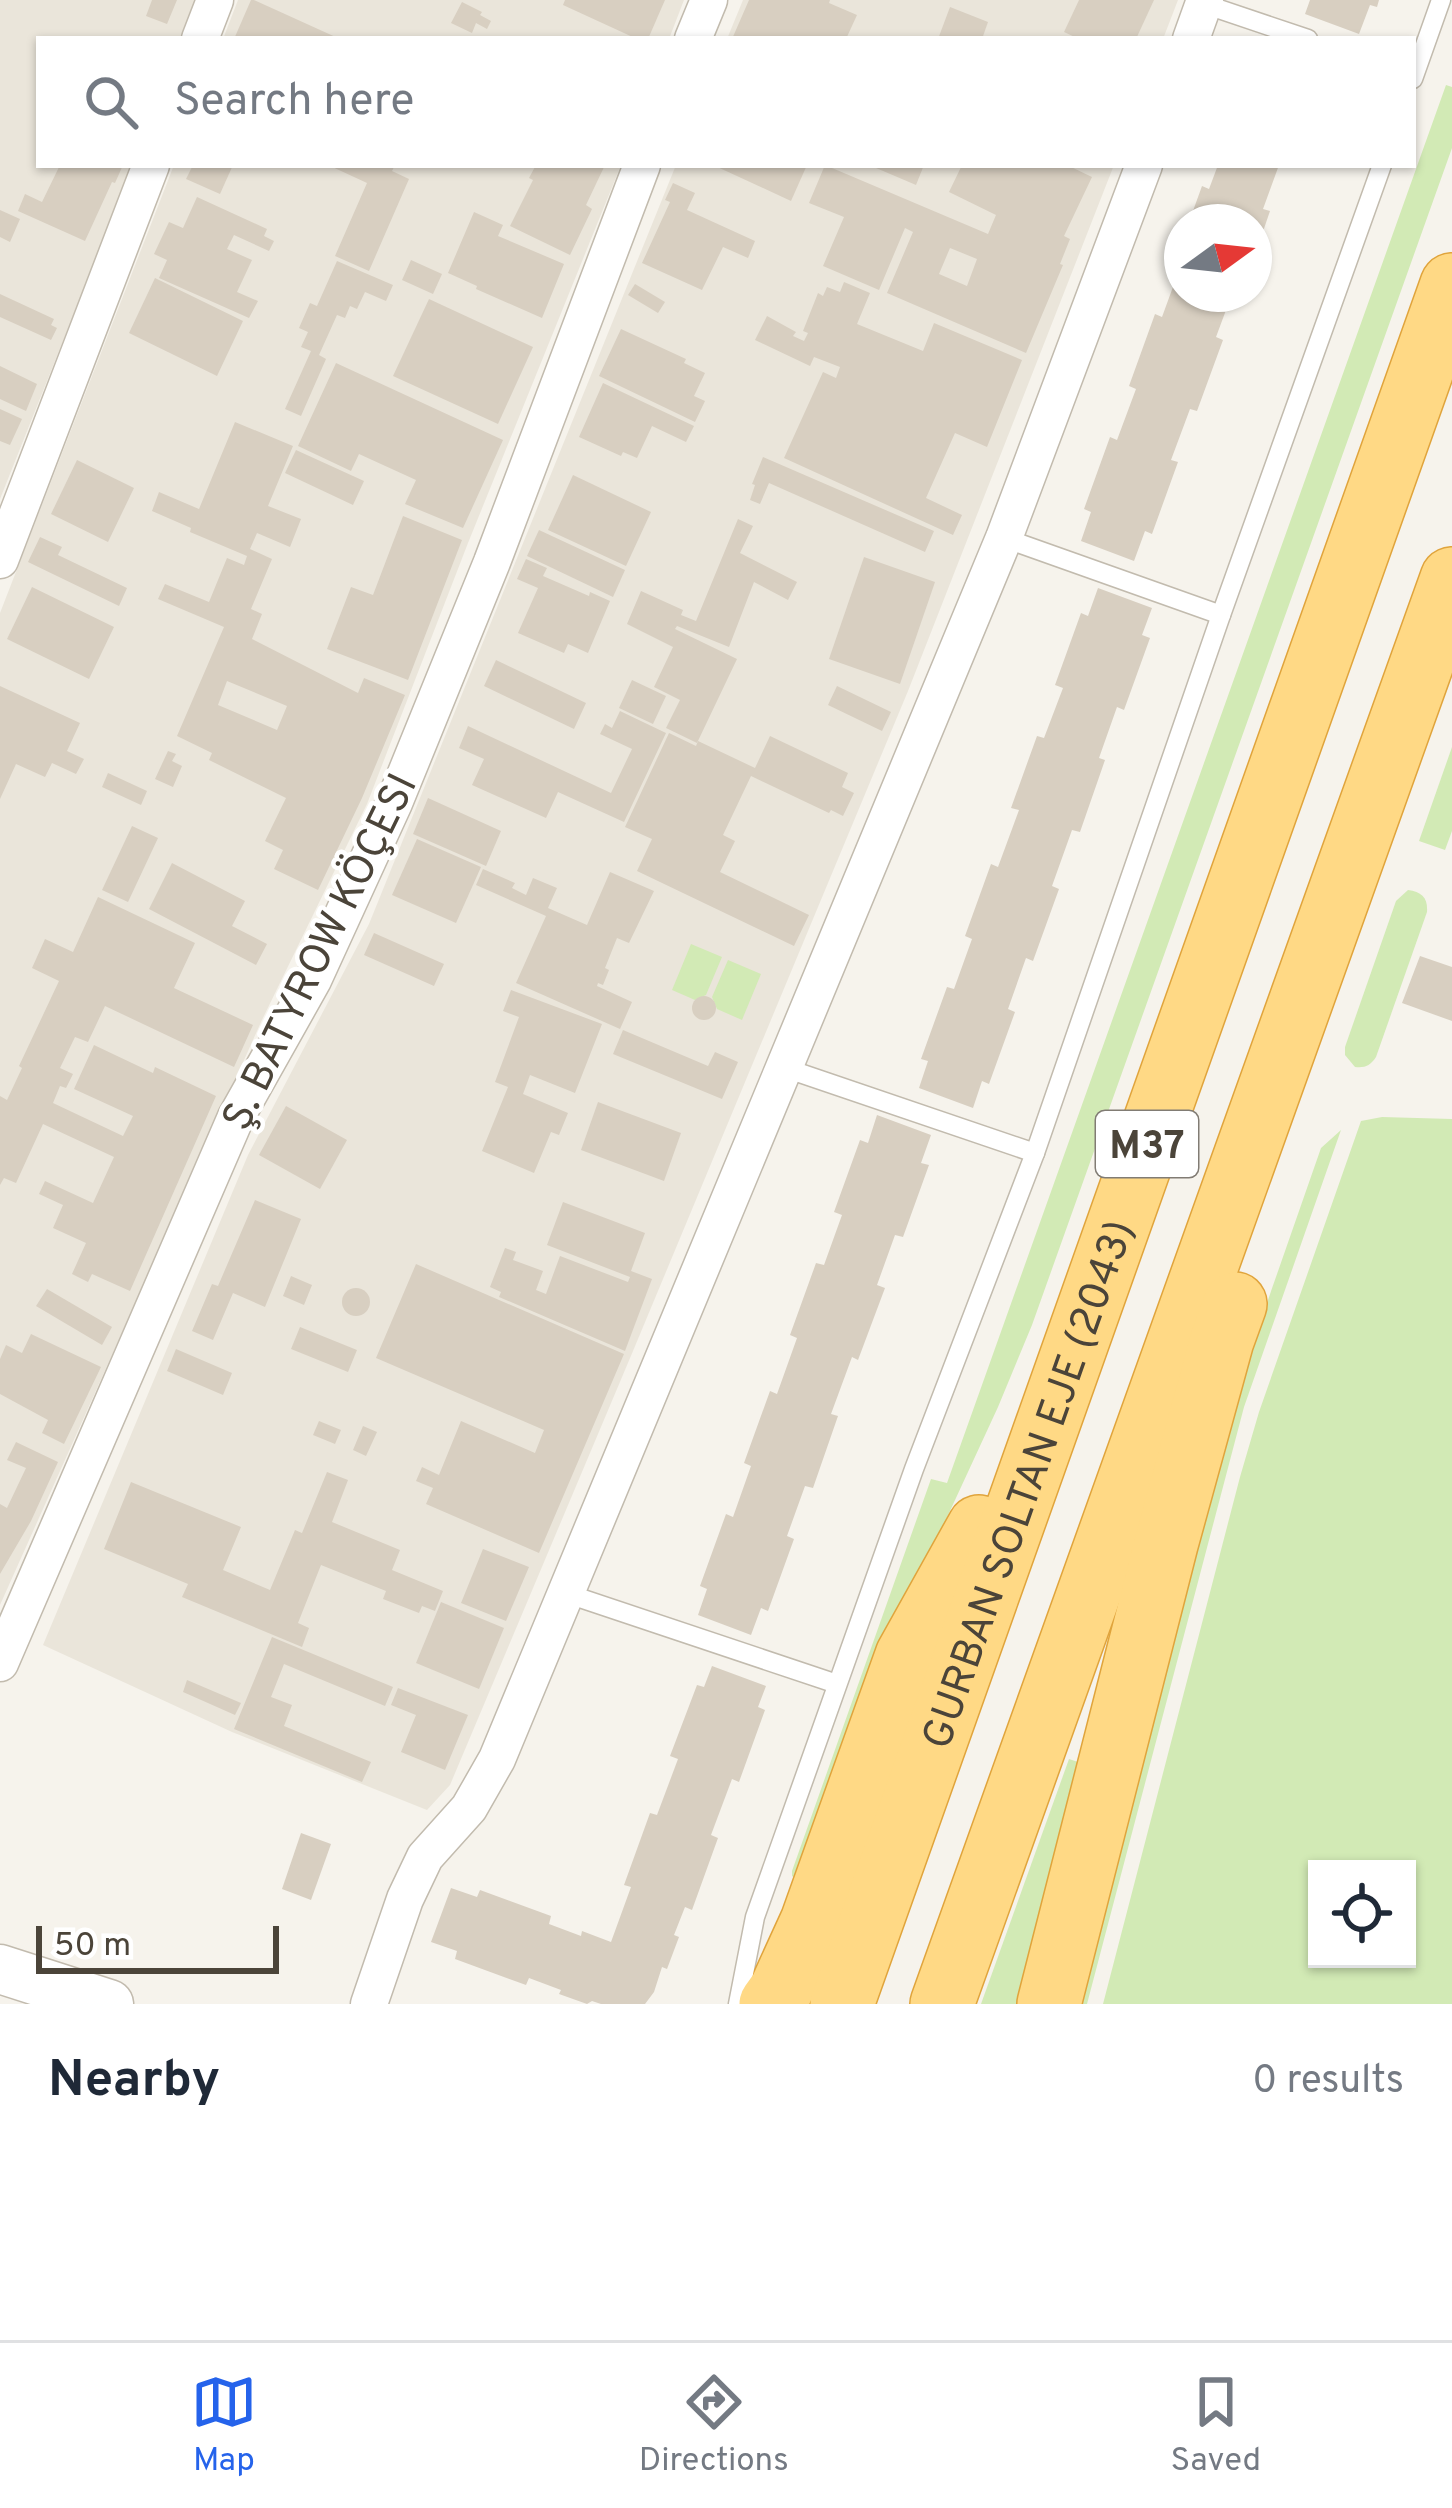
<!DOCTYPE html>
<meta charset="utf-8">
<style>
body{margin:0;font-family:Overpass,sans-serif;background:#f6f6f7;color:#1f2937}
.controls{position:absolute;right:36px;bottom:36px;display:grid;overflow:hidden;border-radius:0px;box-shadow:0 3px 9px #0004}
.controls button{width:108px;height:108px;display:grid;place-items:center;padding:0;border:0;border-bottom:3px solid #e0e1e3;background:#fff;color:#1f2937;font:60px sans-serif}
.compass{position:absolute;left:1164px;top:204px;width:108px;height:108px;border-radius:50%;background:#fff;box-shadow:0 3px 9px #0004;rotate:75deg}
.scale{position:absolute;left:36px;bottom:30px;width:243px;box-sizing:border-box;padding-left:12px;border:6px solid #4b4439;border-top:0;font-size:33px;line-height:42px;white-space:nowrap;color:#4b4439;-webkit-text-stroke:9px #fff;paint-order:stroke}
.list{margin:0;padding:0;list-style:none}
h2{display:flex;justify-content:space-between;align-items:center;height:156px;margin:0;padding:0 48px;font-size:51px}
h2 small{font-size:39px;font-weight:400;color:#747a83}
.icon{flex:none;width:66px;height:66px;fill:none;stroke:currentColor;stroke-width:2;stroke-linecap:round;stroke-linejoin:round}
.map{position:relative;flex:none;width:1452px;height:2004px;overflow:hidden}
.search{position:absolute;background:#fff;box-shadow:0 3px 9px #0004;left:36px;right:36px;top:36px;height:132px;display:flex;align-items:center;gap:30px;box-sizing:border-box;padding:0 42px;border-radius:0px;color:#747a83;font-size:45px}
.sheet{height:336px;background:#fff}
nav{display:flex;justify-content:space-around;align-items:center;box-sizing:border-box;height:168px;border-top:3px solid #e0e1e3;background:#fff;font-size:33px;color:#747a83}
nav a{display:grid;justify-items:center;gap:6px}
nav .on{color:#2563eb}
.map>svg:first-child{display:block}
.residential{fill:#eae5da}
.green{fill:#d2eab5;fill-rule:evenodd}
.building{fill:#d8cfc1;fill-rule:evenodd}
.lines{fill:none;stroke-linecap:round;stroke-linejoin:round}
.service-casing{stroke:#c2bbae;stroke-width:21}
.minor-casing{stroke:#c2bbae;stroke-width:39}
.tertiary-casing{stroke:#c2bbae;stroke-width:51}
.trunk-casing{stroke:#e0a43c;stroke-width:66}
.service{stroke:#fff;stroke-width:18}
.minor{stroke:#fff;stroke-width:36}
.tertiary{stroke:#fff;stroke-width:48}
.trunk{stroke:#ffd985;stroke-width:63}
.labels{text-anchor:middle;stroke-width:9;stroke-linejoin:round;paint-order:stroke}
.shield{fill:#fff;stroke:#817c74;stroke-width:3}
.shield-label{font-size:39px;font-weight:bold;fill:#4b4439}
.street-label{font-size:42px;fill:#4b4439;stroke:#fff}
</style>
<div class="map">
<svg width="1452" height="2004" viewBox="0 0 1452 2004">
<rect width="100%" height="100%" fill="#f6f3ec"/>
<g class="residential">
<path d="M 0,0 L 195,0 L 180,39 L 39,39 L 39,165 L 133,165 L 0,499 Z"/>
<path d="M 238,0 L 684,0 L 669,39 L 223,39 Z"/>
<path d="M 743,0 L 1178,0 L 1163,39 L 727,39 Z"/>
<path d="M 174,165 L 621,165 L 468,543 L 367,804 L 261,1022 L 0,1605 L 0,613 Z"/>
<path d="M 676,165 L 1114,165 L 908,691 L 633,1351 L 450,1785 L 427,1810 L 232,1732 L 43,1645 L 248,1155 L 369,924 Z"/>
</g>
<g class="green">
<path d="M 1446,85 L 1452,87 L 1452,148 L 1032,1325 L 998,1407 L 883,1656 L 796,1879 L 792,1876 L 792,1871 L 931,1479 L 947,1483 Z"/>
<path d="M 1452,747 L 1452,831 L 1445,850 L 1419,841 Z"/>
<path d="M 1408,890 C 1422,892 1428,898 1427,912 L 1376,1057 C 1370,1066 1365,1068 1355,1067 L 1345,1055 L 1345,1047 L 1396,901 Z"/>
<path d="M 691,944 L 722,957 L 706,995 L 695,1000 L 672,990 Z"/>
<path d="M 728,960 L 761,974 L 742,1020 L 717,1009 L 712,997 Z"/>
<path d="M 1382,1117 L 1452,1119 L 1452,2004 L 1103,2004 L 1240,1477 L 1259,1412 L 1361,1121 ZM 1317,1869 L 1407,1869 L 1407,1959 L 1317,1959 Z"/>
<path d="M 1341,1130 L 1244,1407 L 1087,2004 L 1074,2004 L 1232,1403 L 1321,1148 Z"/>
<path d="M 1069,1759 L 1090,1766 L 1027,2004 L 981,2004 Z"/>
</g>
<g class="building">
<path d="M 152,0 L 177,0 L 167,24 L 146,16 Z"/>
<path d="M 251,0 L 254,0 L 340,39 L 234,39 Z"/>
<path d="M 565,0 L 665,0 L 648,39 L 637,39 L 563,5 Z"/>
<path d="M 749,0 L 830,0 L 829,3 L 857,15 L 846,39 L 732,39 Z"/>
<path d="M 1079,0 L 1154,0 L 1136,39 L 1079,39 L 1064,32 Z"/>
<path d="M 1310,0 L 1379,0 L 1377,7 L 1370,5 L 1359,34 L 1305,14 Z"/>
<path d="M 462,2 L 482,12 L 480,15 L 491,21 L 487,29 L 476,23 L 472,33 L 451,23 Z"/>
<path d="M 950,7 L 988,22 L 982,39 L 938,39 Z"/>
<path d="M 60,165 L 123,165 L 115,183 L 112,182 L 85,241 L 18,211 L 25,194 L 42,202 Z"/>
<path d="M 193,165 L 233,165 L 220,194 L 186,179 Z"/>
<path d="M 328,165 L 395,165 L 392,171 L 409,179 L 369,271 L 335,256 L 367,183 Z"/>
<path d="M 536,165 L 605,165 L 586,205 L 592,209 L 570,255 L 510,226 L 533,180 L 529,178 Z"/>
<path d="M 713,165 L 807,165 L 791,201 Z"/>
<path d="M 825,165 L 988,234 L 996,215 L 949,192 L 962,165 L 1067,165 L 1092,177 L 1064,236 L 1070,239 L 1060,264 L 1063,265 L 1026,353 L 887,293 L 913,232 L 905,228 L 879,290 L 823,266 L 844,217 L 809,203 ZM 950,248 L 977,259 L 967,286 L 939,274 Z"/>
<path d="M 869,165 L 924,165 L 916,185 Z"/>
<path d="M 1218,165 L 1279,165 L 1263,209 L 1270,211 L 1255,255 L 1254,222 L 1189,222 L 1202,186 L 1209,189 Z"/>
<path d="M 673,183 L 695,193 L 687,210 L 755,241 L 748,258 L 723,247 L 702,290 L 642,263 L 670,202 L 665,200 Z"/>
<path d="M 197,197 L 267,229 L 264,236 L 274,241 L 269,251 L 234,235 L 227,249 L 252,260 L 237,292 L 258,301 L 249,318 L 159,278 L 167,260 L 154,254 L 169,222 L 183,228 Z"/>
<path d="M 0,210 L 20,219 L 10,242 L 0,237 Z"/>
<path d="M 474,212 L 503,225 L 498,236 L 564,264 L 542,318 L 476,289 L 477,286 L 448,273 Z"/>
<path d="M 411,260 L 442,274 L 433,294 L 402,280 Z"/>
<path d="M 337,261 L 393,285 L 386,301 L 365,292 L 357,309 L 350,306 L 345,318 L 337,315 L 319,355 L 326,359 L 301,416 L 285,409 L 311,351 L 301,347 L 308,332 L 299,328 L 310,303 L 317,306 Z"/>
<path d="M 1181,265 L 1182,294 L 1232,294 L 1216,337 L 1223,340 L 1197,411 L 1190,409 L 1171,460 L 1178,462 L 1152,534 L 1145,531 L 1134,561 L 1081,541 L 1091,512 L 1084,509 L 1110,437 L 1117,440 L 1136,389 L 1129,386 L 1155,314 L 1162,317 Z"/>
<path d="M 155,278 L 243,321 L 217,376 L 129,333 Z"/>
<path d="M 844,282 L 870,293 L 857,324 L 923,351 L 934,323 L 1022,360 L 987,447 L 955,433 L 926,498 L 962,515 L 953,535 L 784,458 L 823,372 L 836,378 L 840,367 L 814,357 L 810,366 L 755,340 L 767,316 L 796,332 L 793,336 L 804,341 L 808,333 L 803,331 L 818,293 L 823,296 L 827,287 L 840,292 Z"/>
<path d="M 635,284 L 665,302 L 658,313 L 628,295 Z"/>
<path d="M 0,294 L 54,319 L 51,325 L 57,328 L 51,340 L 0,317 Z"/>
<path d="M 429,299 L 533,347 L 498,424 L 393,376 Z"/>
<path d="M 621,329 L 686,359 L 684,363 L 705,373 L 694,396 L 705,401 L 695,422 L 599,376 Z"/>
<path d="M 336,363 L 503,440 L 463,528 L 405,504 L 416,480 L 359,454 L 351,471 L 298,446 Z"/>
<path d="M 0,366 L 37,384 L 26,411 L 0,399 Z"/>
<path d="M 603,383 L 694,426 L 686,442 L 652,426 L 637,458 L 623,452 L 621,456 L 579,437 Z"/>
<path d="M 0,409 L 22,419 L 10,445 L 0,441 Z"/>
<path d="M 235,422 L 293,446 L 268,506 L 301,519 L 290,547 L 257,533 L 250,549 L 272,559 L 251,609 L 262,614 L 252,639 L 358,693 L 364,678 L 405,695 L 362,798 L 318,890 L 274,869 L 283,850 L 265,841 L 286,798 L 209,760 L 212,753 L 177,736 L 224,627 L 158,599 L 165,584 L 209,602 L 227,558 L 244,565 L 247,556 L 190,532 L 191,528 L 152,511 L 159,492 L 199,509 ZM 227,681 L 287,706 L 277,730 L 218,705 Z"/>
<path d="M 296,450 L 364,481 L 353,505 L 285,473 Z"/>
<path d="M 763,457 L 934,531 L 925,552 L 769,483 L 760,504 L 750,500 L 755,485 L 752,484 Z"/>
<path d="M 77,460 L 134,488 L 108,542 L 51,514 Z"/>
<path d="M 573,475 L 651,512 L 626,566 L 548,530 Z"/>
<path d="M 403,516 L 462,540 L 408,680 L 327,649 L 351,587 L 373,595 Z"/>
<path d="M 738,519 L 753,526 L 740,553 L 797,582 L 788,600 L 754,582 L 729,647 L 677,626 L 675,629 L 737,659 L 697,743 L 666,728 L 680,700 L 654,687 L 673,647 L 627,624 L 641,591 L 683,610 L 681,615 L 696,621 Z"/>
<path d="M 539,530 L 625,570 L 613,597 L 527,556 Z"/>
<path d="M 40,537 L 62,547 L 58,555 L 127,588 L 119,606 L 28,562 Z"/>
<path d="M 864,557 L 935,582 L 900,684 L 829,659 Z"/>
<path d="M 526,559 L 547,568 L 543,576 L 589,596 L 590,592 L 610,601 L 588,653 L 568,644 L 564,653 L 518,633 L 538,588 L 517,579 Z"/>
<path d="M 32,587 L 114,627 L 89,679 L 7,639 Z"/>
<path d="M 1098,588 L 1152,608 L 1142,635 L 1150,638 L 1124,710 L 1117,707 L 1099,758 L 1105,760 L 1080,832 L 1072,830 L 1052,886 L 1059,889 L 1033,961 L 1026,958 L 1008,1009 L 1015,1012 L 989,1084 L 982,1081 L 973,1108 L 919,1088 L 928,1061 L 921,1059 L 947,987 L 954,989 L 972,939 L 965,936 L 991,864 L 998,867 L 1019,810 L 1011,808 L 1037,736 L 1044,738 L 1063,688 L 1055,685 L 1081,613 L 1088,616 Z"/>
<path d="M 496,660 L 586,703 L 574,729 L 484,686 Z"/>
<path d="M 632,680 L 666,696 L 653,724 L 619,708 Z"/>
<path d="M 0,686 L 80,723 L 67,751 L 84,759 L 76,774 L 52,763 L 45,777 L 16,764 L 0,799 Z"/>
<path d="M 837,686 L 891,712 L 882,731 L 828,705 Z"/>
<path d="M 620,711 L 666,733 L 624,822 L 558,792 L 546,818 L 472,785 L 484,759 L 459,748 L 468,726 L 611,793 L 632,749 L 600,734 L 605,724 L 612,728 Z"/>
<path d="M 669,733 L 696,746 L 698,741 L 755,768 L 770,736 L 848,773 L 842,787 L 854,793 L 843,816 L 831,810 L 829,813 L 751,776 L 723,835 L 735,841 L 720,872 L 809,915 L 794,946 L 637,871 L 652,839 L 625,827 Z"/>
<path d="M 168,751 L 176,754 L 172,761 L 182,766 L 173,787 L 155,779 Z"/>
<path d="M 108,773 L 147,791 L 141,805 L 102,787 Z"/>
<path d="M 428,798 L 501,831 L 486,866 L 413,834 Z"/>
<path d="M 132,826 L 158,838 L 128,902 L 102,890 Z"/>
<path d="M 417,839 L 481,867 L 456,923 L 392,895 Z"/>
<path d="M 172,863 L 245,901 L 232,926 L 267,944 L 256,965 L 149,909 Z"/>
<path d="M 483,869 L 515,883 L 512,888 L 526,895 L 533,878 L 557,888 L 548,908 L 587,925 L 610,872 L 654,891 L 629,943 L 617,938 L 605,968 L 609,970 L 603,985 L 598,983 L 597,986 L 632,1002 L 620,1029 L 516,983 L 546,916 L 476,885 Z"/>
<path d="M 98,897 L 195,943 L 174,988 L 253,1025 L 234,1067 L 105,1006 L 88,1042 L 75,1037 L 60,1068 L 73,1074 L 66,1088 L 60,1086 L 53,1103 L 123,1136 L 133,1116 L 74,1089 L 94,1045 L 153,1073 L 155,1067 L 216,1096 L 130,1291 L 92,1274 L 88,1282 L 72,1274 L 86,1243 L 53,1228 L 63,1205 L 39,1194 L 45,1181 L 93,1203 L 114,1157 L 43,1124 L 16,1183 L 4,1178 L 0,1185 L 0,1096 L 7,1100 L 22,1068 L 19,1066 L 59,981 L 32,968 L 45,939 L 73,952 Z"/>
<path d="M 374,933 L 444,964 L 434,986 L 364,955 Z"/>
<path d="M 1420,956 L 1452,967 L 1452,1021 L 1402,1003 Z"/>
<path d="M 511,990 L 602,1024 L 575,1093 L 530,1075 L 523,1094 L 568,1113 L 559,1135 L 551,1132 L 534,1173 L 482,1151 L 508,1087 L 495,1082 L 519,1017 L 503,1011 Z"/>
<circle cx="704" cy="1008" r="12"/>
<path d="M 623,1030 L 708,1066 L 715,1052 L 738,1062 L 722,1099 L 613,1054 Z"/>
<path d="M 598,1102 L 681,1133 L 664,1181 L 581,1150 Z"/>
<path d="M 286,1106 L 347,1140 L 320,1189 L 259,1155 Z"/>
<path d="M 877,1115 L 931,1135 L 921,1163 L 929,1165 L 903,1237 L 895,1235 L 877,1285 L 885,1288 L 858,1360 L 852,1357 L 831,1414 L 838,1416 L 813,1488 L 805,1486 L 787,1536 L 794,1539 L 768,1611 L 761,1608 L 751,1635 L 698,1615 L 707,1589 L 700,1586 L 726,1514 L 733,1517 L 751,1466 L 744,1463 L 770,1391 L 777,1394 L 797,1338 L 790,1335 L 816,1263 L 824,1265 L 842,1215 L 834,1212 L 860,1140 L 868,1143 Z"/>
<path d="M 255,1200 L 301,1219 L 265,1307 L 233,1293 L 213,1340 L 192,1331 L 212,1284 L 218,1286 Z"/>
<path d="M 563,1202 L 645,1233 L 631,1271 L 652,1279 L 625,1351 L 499,1297 L 501,1292 L 490,1287 L 505,1248 L 516,1252 L 513,1260 L 543,1271 L 536,1290 L 546,1294 L 560,1256 L 628,1282 L 630,1277 L 547,1245 Z"/>
<path d="M 416,1264 L 624,1354 L 539,1553 L 426,1504 L 433,1488 L 416,1481 L 422,1467 L 439,1475 L 461,1421 L 535,1453 L 544,1430 L 376,1358 Z"/>
<path d="M 291,1276 L 312,1285 L 304,1305 L 283,1296 Z"/>
<circle cx="356" cy="1302" r="14"/>
<path d="M 47,1289 L 112,1327 L 102,1345 L 36,1306 Z"/>
<path d="M 300,1327 L 357,1350 L 348,1372 L 291,1349 Z"/>
<path d="M 31,1334 L 101,1367 L 64,1444 L 42,1433 L 48,1420 L 0,1394 L 0,1359 L 6,1345 L 22,1353 Z"/>
<path d="M 176,1349 L 232,1373 L 223,1395 L 167,1371 Z"/>
<path d="M 319,1421 L 341,1430 L 335,1444 L 313,1435 Z"/>
<path d="M 363,1426 L 377,1432 L 366,1456 L 353,1450 Z"/>
<path d="M 16,1442 L 58,1462 L 31,1521 L 0,1574 L 0,1504 L 7,1508 L 26,1468 L 7,1460 Z"/>
<path d="M 327,1472 L 348,1480 L 332,1522 L 400,1550 L 392,1570 L 443,1591 L 435,1611 L 422,1606 L 419,1613 L 383,1599 L 386,1591 L 321,1565 L 298,1623 L 309,1628 L 302,1647 L 182,1597 L 188,1584 L 104,1549 L 131,1482 L 241,1527 L 223,1570 L 270,1590 L 295,1530 L 302,1533 Z"/>
<path d="M 483,1549 L 529,1567 L 506,1621 L 461,1603 Z"/>
<path d="M 441,1602 L 504,1628 L 479,1689 L 416,1663 Z"/>
<path d="M 272,1637 L 393,1687 L 385,1706 L 284,1664 L 271,1697 L 292,1705 L 284,1726 L 371,1762 L 362,1782 L 234,1729 Z"/>
<path d="M 712,1666 L 766,1686 L 758,1707 L 765,1710 L 739,1782 L 732,1779 L 711,1835 L 718,1838 L 692,1910 L 685,1907 L 674,1935 L 679,1937 L 667,1969 L 662,1967 L 654,1992 L 645,2004 L 601,2004 L 592,2001 L 587,2004 L 559,1994 L 561,1990 L 529,1978 L 526,1985 L 455,1959 L 457,1951 L 431,1942 L 451,1888 L 477,1897 L 480,1890 L 551,1916 L 549,1924 L 581,1936 L 582,1931 L 611,1942 L 631,1887 L 624,1885 L 650,1813 L 657,1815 L 678,1759 L 670,1756 L 697,1685 L 704,1687 Z"/>
<path d="M 187,1680 L 241,1703 L 235,1715 L 183,1692 Z"/>
<path d="M 398,1688 L 468,1715 L 445,1770 L 401,1752 L 416,1715 L 391,1705 Z"/>
<path d="M 301,1833 L 331,1844 L 311,1900 L 282,1889 Z"/>
</g>
<g class="lines">
<defs>
<g id="service">
<path d="M 1204,4 L 1308,39"/>
<path d="M 1413,79 L 1441,0"/>
<path d="M 1004,538 L 1221,615"/>
<path d="M 785,1068 L 1035,1153"/>
<path d="M 565,1593 L 837,1684"/>
<path d="M 738,2004 L 755,1917 L 914,1469 L 1035,1153 L 1221,615 L 1382,165"/>
</g>
<g id="minor">
<path d="M 200,39 L 215,0"/>
<path d="M 693,39 L 709,0"/>
<path d="M 1191,39 L 1205,0"/>
<path d="M 0,560 L 151,165"/>
<path d="M 0,1663 L 236,1117 L 313,980 L 394,803 L 492,562 L 642,165"/>
<path d="M 369,2004 L 405,1899 L 425,1857 L 469,1808 L 497,1759 L 1004,538 L 1144,165"/>
</g>
<path id="tertiary" d="M 0,1969 L 109,2004"/>
<g id="trunk">
<path d="M 771,2004 L 781,1990 L 812,1922 L 907,1656 L 979,1527"/>
<path id="s1" d="M 842,2004 L 1452,285"/>
<path d="M 942,2004 L 1452,579"/>
<path d="M 1049,2004 L 1166,1544 L 1222,1340 L 1235,1304"/>
</g>
</defs>
<use href="#service" class="service-casing"/>
<use href="#minor" class="minor-casing"/>
<use href="#tertiary" class="tertiary-casing"/>
<use href="#trunk" class="trunk-casing"/>
<use href="#service" class="service"/>
<use href="#minor" class="minor"/>
<use href="#tertiary" class="tertiary"/>
<use href="#trunk" class="trunk"/>
</g>
<g class="labels">
<rect class="shield" x="1096" y="1111" width="102" height="66" rx="9"/>
<g class="shield-label">
<text x="1147" y="1158">M37</text>
</g>
<g class="street-label">
<text transform="translate(318 951) rotate(-64)" y="15">Ş. BATYROW KÖÇESI</text>
<text dy="15" stroke="none"><textPath href="#s1" startOffset="552">GURBAN SOLTAN EJE (2043)</textPath></text>
</g>
</g>
</svg>
<div class="controls">
<button><svg class="icon" aria-label="locate" viewBox="0 0 24 24"><circle cx="12" cy="12" r="6"/><path d="M12 2v4M12 18v4M2 12h4M18 12h4"/></svg></button>
</div>
<svg class="compass" viewBox="-18 -18 36 36"><path d="M0-13l5 13h-10z" fill="#e53935"/><path d="M0 13l5-13h-10z" fill="#747a83"/></svg>
<div class="scale">50 m</div>
<div class="search"><svg class="icon" aria-label="search" viewBox="0 0 24 24"><circle cx="10" cy="10" r="6"/><path d="M15 15l6 6"/></svg>Search here</div>
</div>
<section class="sheet">
<h2>Nearby<small>0 results</small></h2>
<ul class="list">
</ul>
</section>
<nav>
<a class="on"><svg class="icon" aria-label="map" viewBox="0 0 24 24"><path d="M3 6l6-2 6 2 6-2v14l-6 2-6-2-6 2zM9 4v14M15 6v14"/></svg>Map</a>
<a><svg class="icon" aria-label="directions" viewBox="0 0 24 24"><path d="M12 3l9 9-9 9-9-9zM9 14v-3h6M13 9l2 2-2 2"/></svg>Directions</a>
<a><svg class="icon" aria-label="saved" viewBox="0 0 24 24"><path d="M7 4h10v16l-5-4-5 4z"/></svg>Saved</a>
</nav>
